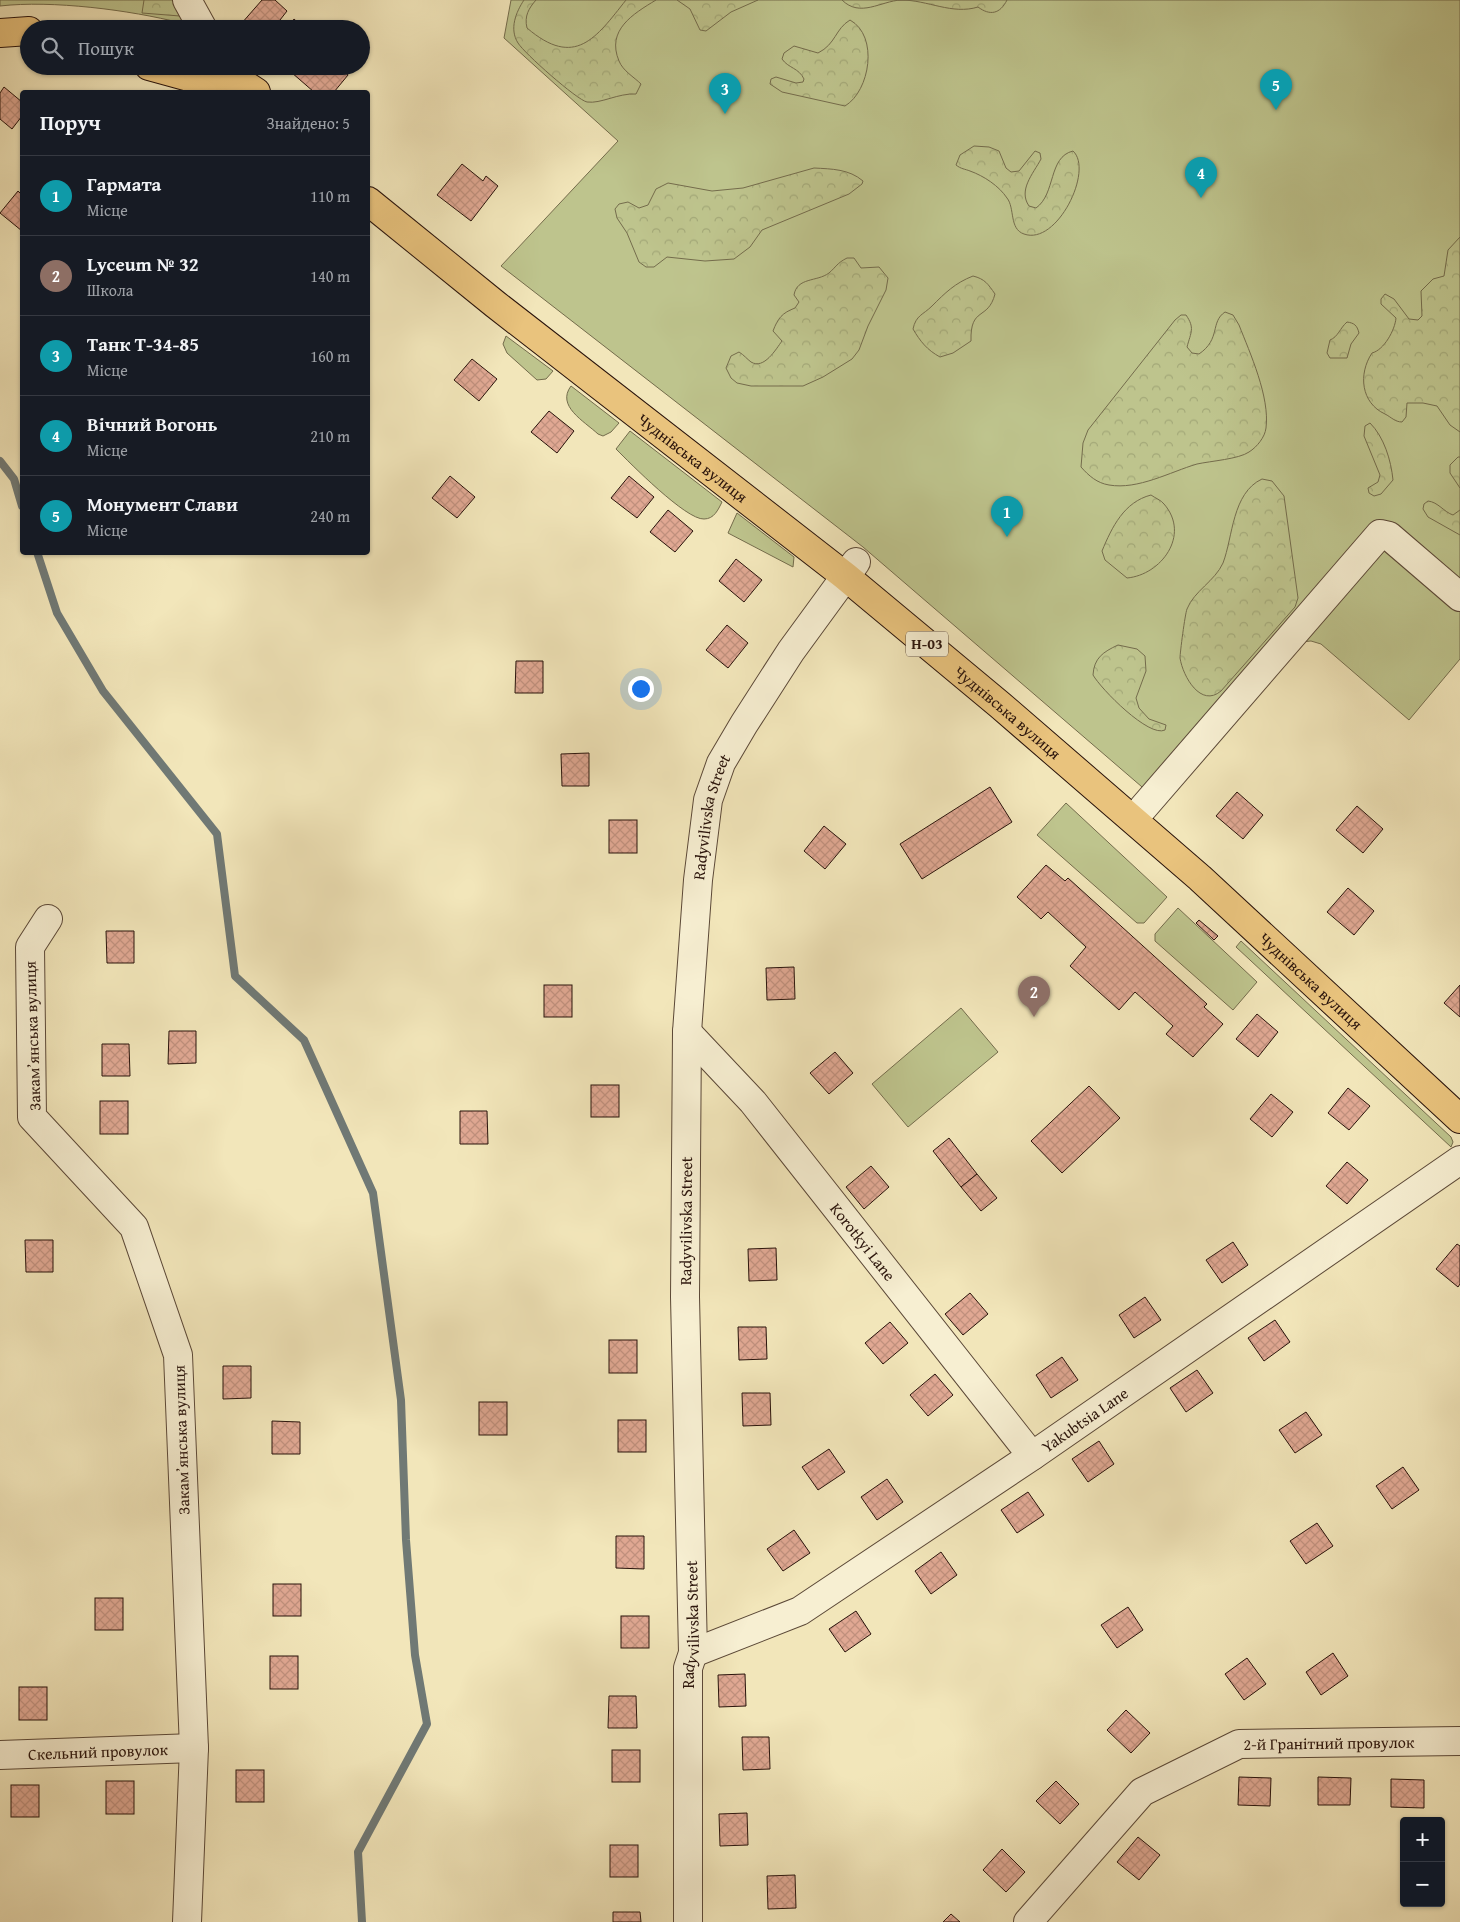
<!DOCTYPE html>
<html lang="uk">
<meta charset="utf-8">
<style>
body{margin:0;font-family:"Gentium Book Plus",serif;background:#20242c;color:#f1f3f6}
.controls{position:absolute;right:15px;bottom:15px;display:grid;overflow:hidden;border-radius:5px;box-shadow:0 1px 4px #0004}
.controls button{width:45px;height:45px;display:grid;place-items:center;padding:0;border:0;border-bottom:1px solid #363941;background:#171b24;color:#f1f3f6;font:25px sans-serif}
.you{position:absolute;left:640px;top:688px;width:18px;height:18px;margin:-12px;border:4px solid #fff;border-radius:50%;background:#1a73e8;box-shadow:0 0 0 8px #1a73e833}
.badge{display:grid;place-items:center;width:32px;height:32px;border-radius:50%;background:#7c3aed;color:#fff;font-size:16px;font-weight:700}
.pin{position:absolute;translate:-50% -41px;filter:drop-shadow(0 1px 2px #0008)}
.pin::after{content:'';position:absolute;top:26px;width:18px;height:15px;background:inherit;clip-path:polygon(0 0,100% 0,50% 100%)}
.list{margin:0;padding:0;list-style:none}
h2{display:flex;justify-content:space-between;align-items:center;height:65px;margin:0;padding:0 20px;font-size:21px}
h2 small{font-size:16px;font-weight:400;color:#9ea1a6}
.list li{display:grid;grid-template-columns:32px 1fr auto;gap:15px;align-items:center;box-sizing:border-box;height:80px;padding:0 20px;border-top:1px solid #363941}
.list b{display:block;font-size:19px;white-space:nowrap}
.list p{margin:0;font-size:16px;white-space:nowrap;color:#9ea1a6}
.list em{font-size:16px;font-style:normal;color:#9ea1a6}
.icon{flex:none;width:28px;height:28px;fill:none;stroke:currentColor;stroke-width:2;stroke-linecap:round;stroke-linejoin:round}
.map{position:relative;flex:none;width:1460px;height:1922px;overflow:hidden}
.search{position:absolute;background:#171b24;box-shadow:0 1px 4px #0004;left:20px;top:20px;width:350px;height:55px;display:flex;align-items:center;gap:12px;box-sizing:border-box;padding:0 18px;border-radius:28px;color:#9ea1a6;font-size:19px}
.panel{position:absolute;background:#171b24;box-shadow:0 1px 4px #0004;left:20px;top:90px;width:350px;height:465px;border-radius:5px}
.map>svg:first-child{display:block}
.green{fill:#bec48d;stroke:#746c4c}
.forest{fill:url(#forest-crowns);stroke:#746c4c}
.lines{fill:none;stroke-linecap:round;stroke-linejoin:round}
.stream{stroke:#707975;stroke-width:8}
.building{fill:url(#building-cross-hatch);stroke:#29130b}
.minor-casing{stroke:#5b4837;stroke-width:30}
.tertiary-casing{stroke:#5b4837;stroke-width:30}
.primary-casing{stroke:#29130b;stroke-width:30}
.minor{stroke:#f7efd2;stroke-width:28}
.tertiary{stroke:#f7efd2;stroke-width:28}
.primary{stroke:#e9c37d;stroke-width:28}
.labels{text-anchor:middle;stroke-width:4.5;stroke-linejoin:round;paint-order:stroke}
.shield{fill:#f7efd2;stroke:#675547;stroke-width:1}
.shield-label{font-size:15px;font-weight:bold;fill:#29130b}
.street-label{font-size:16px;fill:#29130b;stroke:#f7efd2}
</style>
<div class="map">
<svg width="1460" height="1922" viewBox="0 0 1460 1922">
<defs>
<pattern id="forest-crowns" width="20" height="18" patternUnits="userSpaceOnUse" patternTransform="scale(1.25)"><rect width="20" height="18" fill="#bec48d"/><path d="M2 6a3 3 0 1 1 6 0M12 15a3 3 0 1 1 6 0" fill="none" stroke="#a3a878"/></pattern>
<pattern id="building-cross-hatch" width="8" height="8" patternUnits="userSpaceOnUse" patternTransform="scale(1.25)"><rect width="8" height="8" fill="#e0a893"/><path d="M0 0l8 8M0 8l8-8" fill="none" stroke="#c0907d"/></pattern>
</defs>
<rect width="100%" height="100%" fill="#f2e6ba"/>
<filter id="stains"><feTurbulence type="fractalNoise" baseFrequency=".004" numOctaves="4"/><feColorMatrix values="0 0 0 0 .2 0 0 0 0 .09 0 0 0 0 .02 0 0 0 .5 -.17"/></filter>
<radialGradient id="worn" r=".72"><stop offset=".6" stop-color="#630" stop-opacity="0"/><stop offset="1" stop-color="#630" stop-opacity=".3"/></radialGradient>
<g class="green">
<path d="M 0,0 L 176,0 L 187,22 L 181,23 C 130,10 52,0 0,6 Z"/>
<path d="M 511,0 L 1460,0 L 1460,659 L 1409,720 L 1321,644 L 1311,641 L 1301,642 L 1163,805 L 863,547 L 501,266 L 618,141 L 504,38 Z"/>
<path d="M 506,336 L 553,371 L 546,379 L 537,380 L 507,353 L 503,344 Z"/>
<path d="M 571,386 L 619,423 L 611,432 L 603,436 L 598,434 C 584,421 556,406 571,386 Z"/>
<path d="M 630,431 L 722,502 C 718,510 714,519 704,519 C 686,520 630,463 616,449 Z"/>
<path d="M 737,513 L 794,557 L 793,567 L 728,533 Z"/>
<path d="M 1066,803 L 1167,897 L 1144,923 L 1137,923 L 1037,835 Z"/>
<path d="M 1178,908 L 1257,982 L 1233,1010 L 1155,941 L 1155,934 Z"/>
<path d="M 1241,941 L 1451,1137 L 1453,1142 L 1451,1147 L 1236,947 Z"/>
<path d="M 961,1008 L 998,1052 L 908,1127 L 872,1084 Z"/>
</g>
<g class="forest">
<path d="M 144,0 L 172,0 L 181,11 L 180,16 L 142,13 Z"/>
<path d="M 524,0 L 536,0 C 529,8 524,16 527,28 C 575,69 596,38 626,0 L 656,0 C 633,14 606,30 619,61 C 623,71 634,77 641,84 L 636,94 C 618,93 601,104 587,102 C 577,100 524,53 518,43 C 509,29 516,12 524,0 Z"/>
<path d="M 677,0 L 758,0 L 731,12 L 706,31 L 700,30 L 690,9 Z"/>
<path d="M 842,0 L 1007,0 C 1000,14 990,16 978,7 C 952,15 928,0 901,0 C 881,1 860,18 842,0 Z"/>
<path d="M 850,20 C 879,36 870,91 845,106 L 782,92 L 770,84 L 771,79 L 776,77 L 796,83 L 803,82 L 804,79 C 799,68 788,68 782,59 L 784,53 L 794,46 L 818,53 C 836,44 835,29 850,20 Z"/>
<path d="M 974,146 L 989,147 L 999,151 L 1006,168 L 1011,172 L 1019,171 L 1035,151 L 1040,153 L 1041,159 C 1033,174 1018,190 1029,206 L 1036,208 C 1056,194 1048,157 1073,151 C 1094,170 1057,246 1024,234 C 1009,229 1015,208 1007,198 C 999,186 984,176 970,171 C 965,169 961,169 956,165 L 960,155 Z"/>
<path d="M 814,168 C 832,169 849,169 863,181 L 862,184 L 849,194 L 762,230 L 750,247 L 734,259 L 705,261 L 667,257 L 654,267 L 646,267 L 639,262 L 627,233 L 617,218 L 615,209 L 619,204 L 628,202 L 639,208 L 648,205 L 656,189 L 668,183 L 712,191 L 743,188 Z"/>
<path d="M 1460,237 L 1460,432 L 1450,425 L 1437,406 L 1423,403 L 1407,403 L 1406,417 L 1402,422 C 1395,422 1391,417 1385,414 C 1361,403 1358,374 1372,353 C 1384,350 1395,330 1396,318 L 1381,304 L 1381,299 L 1385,294 L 1394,299 L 1409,319 L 1418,320 L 1422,316 L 1421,291 L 1433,279 L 1444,276 L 1448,250 Z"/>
<path d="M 847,258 L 854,258 L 861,268 L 879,267 L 888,278 L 886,290 L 868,326 L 859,350 L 852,359 L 823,377 L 803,386 L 751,386 L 737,383 L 731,378 L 726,368 L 731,356 L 739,352 C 744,355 747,359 751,362 C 764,370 776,349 782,341 L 773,331 C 778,318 782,313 795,308 L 799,302 L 794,295 C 797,277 817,282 829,273 C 836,267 837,263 847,258 Z"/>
<path d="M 973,276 C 985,279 988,284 995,294 C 988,321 970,306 971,341 L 953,353 L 940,357 C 927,350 920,341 913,329 C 916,315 923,315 932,306 C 945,293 955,283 973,276 Z"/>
<path d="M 1225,312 L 1233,315 L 1239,325 C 1250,353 1270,397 1266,428 C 1265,437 1257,447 1249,452 C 1239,459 1211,461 1197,464 C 1170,472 1138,490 1109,485 C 1097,483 1089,476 1081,467 L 1083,443 L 1088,430 L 1175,320 L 1181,315 L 1186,315 C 1195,328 1191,332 1187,347 L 1192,353 L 1199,354 C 1221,339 1210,322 1225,312 Z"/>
<path d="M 1347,322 C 1354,323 1357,325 1359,333 L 1351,344 L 1347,358 L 1330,358 L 1327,353 L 1330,340 C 1338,337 1340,328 1347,322 Z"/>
<path d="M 1370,423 C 1384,437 1391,460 1393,480 L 1381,494 L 1374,496 L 1369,493 L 1368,488 L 1378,482 L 1380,475 L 1364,436 L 1365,426 Z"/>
<path d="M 1458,457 L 1460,457 L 1460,488 L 1450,473 L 1450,465 Z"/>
<path d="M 1262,479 L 1272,481 L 1284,496 L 1298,598 L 1295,607 L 1221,691 C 1201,708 1183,677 1180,658 C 1180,653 1185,614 1187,609 C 1194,591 1215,581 1223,563 C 1233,537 1232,493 1262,479 Z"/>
<path d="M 1151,495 C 1155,498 1161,500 1164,504 C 1191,535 1161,575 1127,578 L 1105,560 L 1102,551 C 1112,527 1124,502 1151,495 Z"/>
<path d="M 1428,501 C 1438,502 1444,512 1453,515 L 1460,510 L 1460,535 L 1428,517 L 1423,509 L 1424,504 Z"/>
<path d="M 1118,645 L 1137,649 L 1145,656 L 1146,671 L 1136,698 L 1139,708 L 1149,719 L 1166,725 L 1165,730 C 1149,738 1101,689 1093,675 C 1094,658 1103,652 1118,645 Z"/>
</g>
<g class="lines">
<g class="stream">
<path d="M 0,461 L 14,479 L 22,506"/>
<path d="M 37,552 L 57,613 L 103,691 L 217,834 L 235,976 L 304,1040 L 373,1193 L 401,1400 L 406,1540 L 415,1655 L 427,1724 L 358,1852 L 362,1922"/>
</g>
</g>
<g class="building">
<path d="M 262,0 L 275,0 L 287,11 L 280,20 L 288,27 L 294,19 L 305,29 L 246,29 L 241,24 Z"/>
<path d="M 284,66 L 338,66 L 348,75 L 334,92 L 314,92 Z"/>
<path d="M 4,87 L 22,102 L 22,116 L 12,129 L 0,119 L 0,93 Z"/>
<path d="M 462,164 L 483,181 L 486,176 L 498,186 L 471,221 L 437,195 Z"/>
<path d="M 18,191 L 22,195 L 22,231 L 0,213 Z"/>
<path d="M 472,359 L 497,379 L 479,401 L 454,380 Z"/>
<path d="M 549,411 L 574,431 L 557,453 L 531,432 Z"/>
<path d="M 450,476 L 475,497 L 457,518 L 432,498 Z"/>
<path d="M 629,476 L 654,497 L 637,518 L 611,498 Z"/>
<path d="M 668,510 L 693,531 L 675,552 L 650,532 Z"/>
<path d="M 736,559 L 762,580 L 744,602 L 719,581 Z"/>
<path d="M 727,625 L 748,643 L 728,668 L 706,650 Z"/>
<path d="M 516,661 L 543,661 L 543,693 L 515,693 Z"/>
<path d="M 589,753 L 589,786 L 562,786 L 561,754 Z"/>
<path d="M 990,787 L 1012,822 L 922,879 L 900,844 Z"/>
<path d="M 1237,792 L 1263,815 L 1243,839 L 1216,816 Z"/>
<path d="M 1357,806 L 1383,829 L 1363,853 L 1336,830 Z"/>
<rect x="609" y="820" width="28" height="33"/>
<path d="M 824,826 L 846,844 L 825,869 L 804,851 Z"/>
<path d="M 1046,865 L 1065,881 L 1068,878 L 1207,1004 L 1204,1007 L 1223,1024 L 1193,1057 L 1166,1034 L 1173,1026 L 1135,992 L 1119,1010 L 1070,966 L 1086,947 L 1048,912 L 1041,919 L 1017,897 Z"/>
<path d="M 1348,888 L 1374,911 L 1354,935 L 1327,912 Z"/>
<path d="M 1199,920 L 1218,936 L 1214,940 L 1196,923 Z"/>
<path d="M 106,931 L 134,931 L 134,963 L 107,963 Z"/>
<path d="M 794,967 L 795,999 L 767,1000 L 766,968 Z"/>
<rect x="544" y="985" width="28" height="32"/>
<path d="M 1460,985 L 1460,1017 L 1444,1003 Z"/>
<path d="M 1257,1014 L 1278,1032 L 1258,1057 L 1236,1039 Z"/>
<path d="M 169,1031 L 196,1031 L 196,1063 L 168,1064 Z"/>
<path d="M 102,1044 L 129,1044 L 130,1076 L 102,1076 Z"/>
<path d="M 835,1052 L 853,1073 L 829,1094 L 810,1073 Z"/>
<rect x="591" y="1085" width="28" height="32"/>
<path d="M 1089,1086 L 1120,1118 L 1062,1173 L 1031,1141 Z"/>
<path d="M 1348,1088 L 1370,1106 L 1349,1130 L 1328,1113 Z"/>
<path d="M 1271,1094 L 1293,1112 L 1272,1137 L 1250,1119 Z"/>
<rect x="100" y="1101" width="28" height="33"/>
<path d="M 460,1111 L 487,1111 L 488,1144 L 460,1144 Z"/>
<path d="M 949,1138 L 977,1174 L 961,1187 L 933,1151 Z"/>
<path d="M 1347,1162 L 1368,1180 L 1347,1204 L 1326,1186 Z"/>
<path d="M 871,1166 L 889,1187 L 864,1209 L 846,1187 Z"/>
<path d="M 977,1174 L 997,1198 L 981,1211 L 961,1187 Z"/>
<path d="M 25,1240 L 53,1240 L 53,1272 L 26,1272 Z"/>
<path d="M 1233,1242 L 1248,1265 L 1222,1283 L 1206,1260 Z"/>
<path d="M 1457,1244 L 1460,1246 L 1460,1284 L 1458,1287 L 1436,1269 Z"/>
<path d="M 776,1248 L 777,1280 L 749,1281 L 748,1249 Z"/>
<path d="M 970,1293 L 988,1314 L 963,1335 L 945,1314 Z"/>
<path d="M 1145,1297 L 1161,1320 L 1134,1338 L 1119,1315 Z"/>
<path d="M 1275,1320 L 1290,1342 L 1264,1361 L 1248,1338 Z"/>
<path d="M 890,1322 L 908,1343 L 883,1364 L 865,1343 Z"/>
<path d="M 738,1327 L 766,1327 L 767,1359 L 739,1360 Z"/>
<rect x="609" y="1340" width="28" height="33"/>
<path d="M 1062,1357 L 1078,1380 L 1051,1398 L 1036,1375 Z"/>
<path d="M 223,1366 L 251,1366 L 251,1398 L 223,1399 Z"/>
<path d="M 1197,1370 L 1213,1393 L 1186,1412 L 1170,1388 Z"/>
<path d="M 935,1374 L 953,1395 L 928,1416 L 910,1395 Z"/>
<path d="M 742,1393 L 770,1393 L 771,1425 L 743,1426 Z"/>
<rect x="479" y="1402" width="28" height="33"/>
<path d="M 1306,1412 L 1322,1435 L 1295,1453 L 1279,1430 Z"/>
<rect x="618" y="1420" width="28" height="32"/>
<path d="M 272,1421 L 300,1422 L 300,1454 L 272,1454 Z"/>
<path d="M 1099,1441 L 1114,1464 L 1088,1482 L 1072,1459 Z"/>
<path d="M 829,1449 L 845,1472 L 818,1490 L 802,1467 Z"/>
<path d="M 1403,1467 L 1419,1490 L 1392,1509 L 1376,1486 Z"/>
<path d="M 887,1479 L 903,1502 L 877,1520 L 861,1497 Z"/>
<path d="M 1028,1492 L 1044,1515 L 1017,1533 L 1001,1510 Z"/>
<path d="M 1317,1523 L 1333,1546 L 1306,1564 L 1290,1541 Z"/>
<path d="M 794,1530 L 810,1553 L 783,1571 L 767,1549 Z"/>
<path d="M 616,1536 L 644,1536 L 644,1569 L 616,1568 Z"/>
<path d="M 941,1552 L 957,1575 L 931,1594 L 915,1571 Z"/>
<rect x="273" y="1584" width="28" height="32"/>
<rect x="95" y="1598" width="28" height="32"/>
<path d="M 1128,1607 L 1143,1630 L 1117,1648 L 1101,1625 Z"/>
<path d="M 856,1611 L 871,1634 L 845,1652 L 829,1629 Z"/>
<rect x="621" y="1616" width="28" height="32"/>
<path d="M 1333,1653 L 1348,1676 L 1321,1695 L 1306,1672 Z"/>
<rect x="270" y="1656" width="28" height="33"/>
<path d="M 1247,1658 L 1266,1684 L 1244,1700 L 1225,1674 Z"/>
<path d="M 745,1674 L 746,1706 L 719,1707 L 718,1675 Z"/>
<rect x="19" y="1687" width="28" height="33"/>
<path d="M 609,1696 L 636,1696 L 637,1728 L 608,1728 Z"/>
<path d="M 1126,1710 L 1150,1733 L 1131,1753 L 1107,1730 Z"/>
<path d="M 742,1737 L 769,1737 L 770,1769 L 743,1770 Z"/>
<rect x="612" y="1750" width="28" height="32"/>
<rect x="236" y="1770" width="28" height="32"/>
<path d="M 1239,1777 L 1271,1778 L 1270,1806 L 1238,1805 Z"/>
<path d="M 1318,1777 L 1351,1778 L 1350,1805 L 1318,1805 Z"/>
<path d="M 1391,1779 L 1424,1780 L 1424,1808 L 1391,1807 Z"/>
<rect x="106" y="1781" width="28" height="33"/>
<path d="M 1056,1781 L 1079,1804 L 1060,1824 L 1036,1801 Z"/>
<rect x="11" y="1785" width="28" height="32"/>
<path d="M 747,1813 L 748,1845 L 720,1846 L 719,1814 Z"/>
<path d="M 1138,1837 L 1160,1855 L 1139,1880 L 1117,1862 Z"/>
<rect x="610" y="1845" width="28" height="32"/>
<path d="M 1002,1849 L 1025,1872 L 1006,1892 L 983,1870 Z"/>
<path d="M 795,1875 L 796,1908 L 768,1909 L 767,1876 Z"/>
<path d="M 613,1912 L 640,1912 L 641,1922 L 613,1922 Z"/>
<path d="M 951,1914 L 960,1922 L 943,1922 Z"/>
</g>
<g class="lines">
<defs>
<g id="minor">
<path d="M 187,0 L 203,29"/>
<path d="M 1143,808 L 1380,534 L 1389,536 L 1460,597"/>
<path d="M 48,919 L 30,947 L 32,1117 L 134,1227 L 178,1355 L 194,1748 L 187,1922"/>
<path id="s1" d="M 687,1032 L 753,1102 L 1032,1456"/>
<path id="s2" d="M 693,1653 L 800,1611 L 1032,1456 L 1460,1160"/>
<path id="s3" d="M 0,1755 L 194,1748"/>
<path id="s4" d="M 1028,1922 L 1142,1792 L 1239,1744 L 1460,1741"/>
</g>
<g id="tertiary">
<path id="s5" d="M 688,1922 L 688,1668 L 693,1653 L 685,1297 L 687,1032 L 698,880 L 708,800 L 721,763 L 744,724 L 791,651 L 856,562"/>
</g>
<g id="primary">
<path d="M 0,33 L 29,31"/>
<path d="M 149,66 L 189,77 L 221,92"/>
<path d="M 209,66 L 233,77 L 256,92"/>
<path id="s6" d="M 368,201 L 495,304 L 845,576 L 1000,705 L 1200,878 L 1460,1119"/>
</g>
</defs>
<use href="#minor" class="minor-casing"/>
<use href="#tertiary" class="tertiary-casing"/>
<use href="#primary" class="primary-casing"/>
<use href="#minor" class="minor"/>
<use href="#tertiary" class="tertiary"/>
<use href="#primary" class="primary"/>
</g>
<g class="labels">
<rect class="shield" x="906" y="631.5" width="42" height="25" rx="4"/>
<g class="shield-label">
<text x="927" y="649">Н-03</text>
</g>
<g class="street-label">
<text dy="6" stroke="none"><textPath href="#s6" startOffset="414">Чуднівська вулиця</textPath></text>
<text dy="6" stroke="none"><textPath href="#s6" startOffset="819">Чуднівська вулиця</textPath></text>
<text dy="6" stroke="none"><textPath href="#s5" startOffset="1108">Radyvilivska Street</textPath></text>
<text dy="6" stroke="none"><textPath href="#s6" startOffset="1224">Чуднівська вулиця</textPath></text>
<text transform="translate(32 1036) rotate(-92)" y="6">Закамʼянська вулиця</text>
<text dy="6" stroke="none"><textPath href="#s5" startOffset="702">Radyvilivska Street</textPath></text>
<text dy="6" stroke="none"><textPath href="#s1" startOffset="274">Korotkyi Lane</textPath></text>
<text dy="6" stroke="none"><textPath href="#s2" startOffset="458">Yakubtsia Lane</textPath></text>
<text transform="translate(181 1440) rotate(-92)" y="6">Закамʼянська вулиця</text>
<text dy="6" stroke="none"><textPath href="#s5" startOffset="298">Radyvilivska Street</textPath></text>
<text dy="6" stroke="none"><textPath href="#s4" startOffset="371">2-й Гранітний провулок</textPath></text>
<text dy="6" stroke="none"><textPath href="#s3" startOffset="98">Скельний провулок</textPath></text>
</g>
</g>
<rect width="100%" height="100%" filter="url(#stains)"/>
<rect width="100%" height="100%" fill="url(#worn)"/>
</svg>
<div class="controls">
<button>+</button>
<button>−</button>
</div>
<div class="you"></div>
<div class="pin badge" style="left:1007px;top:537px;background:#0f9aa8">1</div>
<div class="pin badge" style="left:1034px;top:1017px;background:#8d6e63">2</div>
<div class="pin badge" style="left:725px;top:114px;background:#0f9aa8">3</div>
<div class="pin badge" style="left:1201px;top:198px;background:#0f9aa8">4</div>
<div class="pin badge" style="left:1276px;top:110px;background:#0f9aa8">5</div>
<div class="search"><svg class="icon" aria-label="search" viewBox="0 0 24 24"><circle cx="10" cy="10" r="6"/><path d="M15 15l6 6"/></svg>Пошук</div>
<section class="panel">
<h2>Поруч<small>Знайдено: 5</small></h2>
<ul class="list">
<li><span class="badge" style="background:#0f9aa8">1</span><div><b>Гармата</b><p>Місце</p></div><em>110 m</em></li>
<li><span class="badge" style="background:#8d6e63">2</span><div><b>Lyceum № 32</b><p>Школа</p></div><em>140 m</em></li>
<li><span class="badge" style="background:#0f9aa8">3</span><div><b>Танк Т-34-85</b><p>Місце</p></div><em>160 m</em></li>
<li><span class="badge" style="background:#0f9aa8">4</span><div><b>Вічний Вогонь</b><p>Місце</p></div><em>210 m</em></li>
<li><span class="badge" style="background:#0f9aa8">5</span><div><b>Монумент Слави</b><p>Місце</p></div><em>240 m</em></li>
</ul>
</section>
</div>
